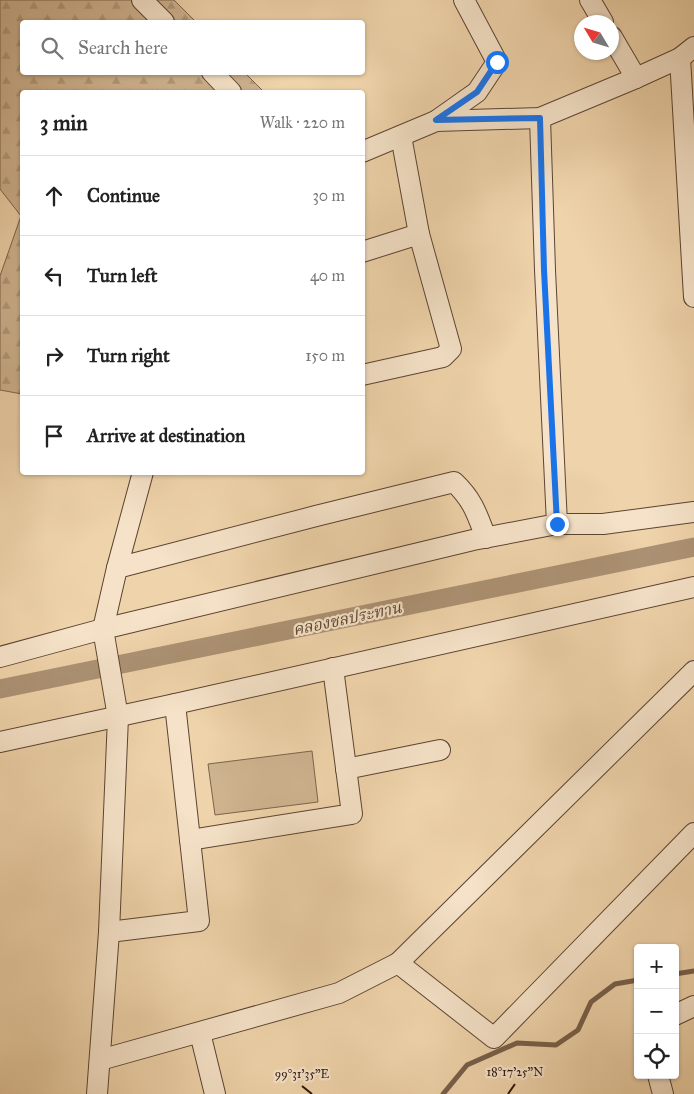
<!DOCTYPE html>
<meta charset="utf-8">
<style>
body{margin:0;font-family:"IM FELL Great Primer","Noto Serif Thai",serif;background:#f2f2f2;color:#222}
.controls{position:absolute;right:15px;bottom:15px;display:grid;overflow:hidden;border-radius:5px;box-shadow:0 1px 4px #0004}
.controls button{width:45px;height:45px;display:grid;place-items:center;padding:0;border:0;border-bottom:1px solid #e0e0e0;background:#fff;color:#222;font:25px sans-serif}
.compass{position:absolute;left:574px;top:15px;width:45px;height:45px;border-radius:50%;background:#fff;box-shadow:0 1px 4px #0004;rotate:308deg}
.stop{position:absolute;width:15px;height:15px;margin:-11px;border:4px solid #1a73e8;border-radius:50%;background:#fff}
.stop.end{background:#1a73e8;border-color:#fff;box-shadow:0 1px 5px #0008}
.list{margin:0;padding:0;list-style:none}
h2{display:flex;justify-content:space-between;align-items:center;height:65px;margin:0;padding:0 20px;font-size:21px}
h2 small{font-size:16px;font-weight:400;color:#767676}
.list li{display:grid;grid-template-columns:32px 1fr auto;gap:15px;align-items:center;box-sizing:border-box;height:80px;padding:0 20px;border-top:1px solid #e0e0e0}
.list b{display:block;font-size:19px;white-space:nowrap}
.list em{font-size:16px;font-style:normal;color:#767676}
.icon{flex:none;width:28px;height:28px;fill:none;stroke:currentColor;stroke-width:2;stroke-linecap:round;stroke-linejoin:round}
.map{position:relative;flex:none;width:694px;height:1094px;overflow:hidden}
.search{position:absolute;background:#fff;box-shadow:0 1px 4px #0004;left:20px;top:20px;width:345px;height:55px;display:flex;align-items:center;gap:12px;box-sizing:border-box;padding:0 18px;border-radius:5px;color:#767676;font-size:19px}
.panel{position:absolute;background:#fff;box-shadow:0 1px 4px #0004;left:20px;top:90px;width:345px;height:385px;border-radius:5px}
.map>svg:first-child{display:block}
.forest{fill:url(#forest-firs);stroke:#7c644c}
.pitch{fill:#ceb38f;stroke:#7c644c}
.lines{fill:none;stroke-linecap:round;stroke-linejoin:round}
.stream{stroke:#78604a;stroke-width:5}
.canal{stroke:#ac9274;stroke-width:19}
.minor-casing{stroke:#5c4432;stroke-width:22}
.minor{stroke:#f5e2c8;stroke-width:20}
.route{stroke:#1a73e8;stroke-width:6}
.ticks{fill:none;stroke:#2b140a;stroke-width:2}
.labels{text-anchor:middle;stroke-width:4.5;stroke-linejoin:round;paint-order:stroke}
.water-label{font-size:16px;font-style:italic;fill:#5f4634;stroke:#f5e2c8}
.ticks-label{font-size:12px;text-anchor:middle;fill:#2b140a;stroke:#f5e2c8;stroke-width:4.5;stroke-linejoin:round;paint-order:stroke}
</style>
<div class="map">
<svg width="694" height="1094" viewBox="0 0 694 1094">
<defs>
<pattern id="forest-firs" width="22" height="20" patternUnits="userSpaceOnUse" patternTransform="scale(1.25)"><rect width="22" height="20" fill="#ceb38f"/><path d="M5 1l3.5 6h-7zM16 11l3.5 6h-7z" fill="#b1997a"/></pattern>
</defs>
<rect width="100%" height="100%" fill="#efd3aa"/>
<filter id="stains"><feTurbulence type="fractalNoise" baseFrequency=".004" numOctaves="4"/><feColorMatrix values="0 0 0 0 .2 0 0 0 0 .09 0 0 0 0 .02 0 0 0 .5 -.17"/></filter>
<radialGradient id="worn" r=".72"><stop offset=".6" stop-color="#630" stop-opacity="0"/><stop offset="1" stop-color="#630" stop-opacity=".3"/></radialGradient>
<path class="forest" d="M 0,0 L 174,0 L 196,22 L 22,22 L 22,72 L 245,73 L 264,92 L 22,92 L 22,394 L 0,390 L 0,276 L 21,216 L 0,189 Z"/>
<path class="pitch" d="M 312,751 L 318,802 L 215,815 L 208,764 Z"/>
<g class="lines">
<g class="stream">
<path d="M 675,974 L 694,971"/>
<path d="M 443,1094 L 467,1065 L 517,1043 L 556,1045 L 578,1030 L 591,1002 L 615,984 L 638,980"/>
</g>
<path class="canal" d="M 0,689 L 694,547"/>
<defs>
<g id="minor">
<path d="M 142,0 L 164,22"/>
<path d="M 590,0 L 603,22"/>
<path d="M 612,37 L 636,78"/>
<path d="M 680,58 L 694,297"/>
<path d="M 212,72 L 231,92"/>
<path d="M 540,118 L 545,270 L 557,524"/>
<path d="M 436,121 L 477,92 L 497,62 L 464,0"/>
<path d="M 362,152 L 436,121 L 540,118 L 636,78 L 680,58 L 694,47"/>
<path d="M 362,252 L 419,234"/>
<path d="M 362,375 L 443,357 L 451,349 L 419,234 L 401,136"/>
<path d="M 117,568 L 316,516 L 454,482 C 473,500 477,514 486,538"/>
<path d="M 0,657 L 103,629 L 473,540 L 557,524 L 603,524 L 694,512"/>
<path d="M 0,742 L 175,704 L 694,587"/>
<path d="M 346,769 L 440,750"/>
<path d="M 190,840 L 352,814 L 333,668"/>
<path d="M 109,932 L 199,921 L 175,704"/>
<path d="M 398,963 L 494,1038 L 694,833"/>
<path d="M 675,1015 L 694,1006"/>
<path d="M 200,1033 L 215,1094"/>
<path d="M 100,1060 L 339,993 L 398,963 L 694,671"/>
<path d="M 658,1075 L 663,1094"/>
<path d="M 97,1094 L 109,932 L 118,717 L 103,629 L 117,568 L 143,472"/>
</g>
</defs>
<use href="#minor" class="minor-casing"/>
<use href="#minor" class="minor"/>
</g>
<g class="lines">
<path class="route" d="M 497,62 L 477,92 L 436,120 L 540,118 L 544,270 L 557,524"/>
</g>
<path class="ticks" d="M 302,1086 L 312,1094M 508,1094 L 515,1084"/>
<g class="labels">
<g class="water-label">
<text transform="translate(347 618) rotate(-12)" y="6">คลองชลประทาน</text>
</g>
</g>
<g class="ticks-label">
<text x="515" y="1076">18°17'25"N</text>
<text x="302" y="1078">99°31'35"E</text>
</g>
<rect width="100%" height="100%" filter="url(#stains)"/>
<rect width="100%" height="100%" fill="url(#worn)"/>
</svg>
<div class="controls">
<button>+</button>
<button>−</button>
<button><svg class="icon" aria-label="locate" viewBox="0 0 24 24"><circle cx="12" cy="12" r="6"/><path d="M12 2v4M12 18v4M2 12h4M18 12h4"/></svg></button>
</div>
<svg class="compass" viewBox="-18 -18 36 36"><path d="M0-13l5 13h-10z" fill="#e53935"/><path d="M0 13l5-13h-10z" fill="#767676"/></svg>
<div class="stop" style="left:497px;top:62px"></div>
<div class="stop end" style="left:557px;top:524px"></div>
<div class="search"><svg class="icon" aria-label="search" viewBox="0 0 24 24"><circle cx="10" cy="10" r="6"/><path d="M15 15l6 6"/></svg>Search here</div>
<section class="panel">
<h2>3 min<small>Walk · 220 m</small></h2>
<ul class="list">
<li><svg class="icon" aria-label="ahead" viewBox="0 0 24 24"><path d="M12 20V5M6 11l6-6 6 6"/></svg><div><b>Continue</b></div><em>30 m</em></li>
<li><svg class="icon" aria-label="left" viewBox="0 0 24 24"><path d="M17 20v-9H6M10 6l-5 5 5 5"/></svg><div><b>Turn left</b></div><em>40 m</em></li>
<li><svg class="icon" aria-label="right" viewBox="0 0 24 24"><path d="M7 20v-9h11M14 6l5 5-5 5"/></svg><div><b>Turn right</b></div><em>150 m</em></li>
<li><svg class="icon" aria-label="arrive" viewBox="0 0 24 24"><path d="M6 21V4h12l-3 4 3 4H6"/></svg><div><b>Arrive at destination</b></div></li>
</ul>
</section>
</div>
